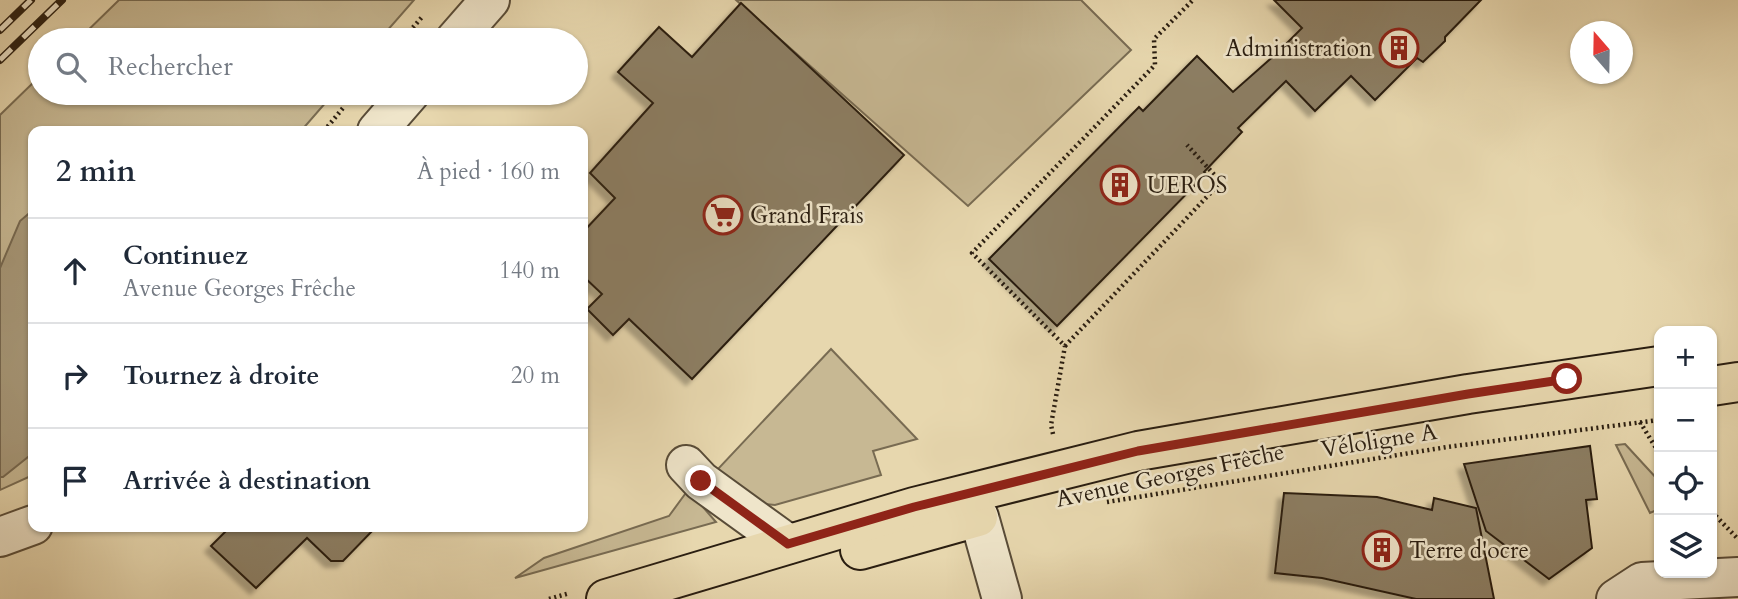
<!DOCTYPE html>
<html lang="fr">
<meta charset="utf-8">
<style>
body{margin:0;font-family:Cardo,serif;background:#f6f6f7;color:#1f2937}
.controls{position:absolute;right:21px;bottom:21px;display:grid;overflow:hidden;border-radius:14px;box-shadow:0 2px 5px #0004}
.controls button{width:63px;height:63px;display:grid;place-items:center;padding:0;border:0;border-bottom:2px solid #e0e1e3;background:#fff;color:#1f2937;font:35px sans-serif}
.compass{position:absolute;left:1570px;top:21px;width:63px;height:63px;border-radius:50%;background:#fff;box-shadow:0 2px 5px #0004;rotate:340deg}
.stop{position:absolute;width:21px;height:21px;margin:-16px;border:5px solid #8f2418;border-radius:50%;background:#fff}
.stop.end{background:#8f2418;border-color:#fff;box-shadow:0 2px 7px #0008}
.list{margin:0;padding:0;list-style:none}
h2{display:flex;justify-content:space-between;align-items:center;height:91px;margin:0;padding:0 28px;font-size:30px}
h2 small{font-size:23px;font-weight:400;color:#747a83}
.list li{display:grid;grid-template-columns:46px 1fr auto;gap:21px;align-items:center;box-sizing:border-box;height:105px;padding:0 28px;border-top:2px solid #e0e1e3}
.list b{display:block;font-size:26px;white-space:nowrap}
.list p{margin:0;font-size:23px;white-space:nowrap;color:#747a83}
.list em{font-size:23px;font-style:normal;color:#747a83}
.icon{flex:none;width:38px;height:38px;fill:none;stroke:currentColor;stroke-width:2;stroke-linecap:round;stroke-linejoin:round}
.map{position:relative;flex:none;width:1738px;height:599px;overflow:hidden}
.search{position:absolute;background:#fff;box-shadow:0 2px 5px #0004;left:28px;top:28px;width:560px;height:77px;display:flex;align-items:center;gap:18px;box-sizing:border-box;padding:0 24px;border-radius:38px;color:#747a83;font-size:26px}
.panel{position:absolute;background:#fff;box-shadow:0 2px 5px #0004;left:28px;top:126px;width:560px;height:406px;border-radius:14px}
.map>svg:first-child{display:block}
.green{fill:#c7b893;stroke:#786b52;stroke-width:2}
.water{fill:#a79879;stroke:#75674f;stroke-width:2}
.building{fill:#8c7e63;stroke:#2a1e11;stroke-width:2;filter:url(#shadow)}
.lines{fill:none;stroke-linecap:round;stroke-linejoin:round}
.minor-casing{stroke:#594c38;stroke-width:42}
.major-casing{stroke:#2a1e11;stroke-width:42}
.path{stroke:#2a1e11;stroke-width:4.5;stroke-dasharray:2 3.5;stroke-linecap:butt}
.minor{stroke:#efe5ca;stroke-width:38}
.major{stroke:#e7d7ae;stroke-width:38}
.rail-casing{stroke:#2a1e11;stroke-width:8}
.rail{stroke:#efe5ca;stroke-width:5;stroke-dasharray:16;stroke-linecap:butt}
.route{stroke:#8f2418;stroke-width:9}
.labels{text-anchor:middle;stroke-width:5;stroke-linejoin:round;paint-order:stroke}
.poi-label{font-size:23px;fill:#2a1e11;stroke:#efe5ca;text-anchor:start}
.street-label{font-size:23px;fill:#2a1e11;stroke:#efe5ca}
</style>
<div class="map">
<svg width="1738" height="599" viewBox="0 0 1738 599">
<defs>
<filter id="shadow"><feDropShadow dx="-6" dy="6" stdDeviation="2" flood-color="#0004"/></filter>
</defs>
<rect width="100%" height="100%" fill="#e7d7ae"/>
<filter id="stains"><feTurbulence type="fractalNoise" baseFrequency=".00286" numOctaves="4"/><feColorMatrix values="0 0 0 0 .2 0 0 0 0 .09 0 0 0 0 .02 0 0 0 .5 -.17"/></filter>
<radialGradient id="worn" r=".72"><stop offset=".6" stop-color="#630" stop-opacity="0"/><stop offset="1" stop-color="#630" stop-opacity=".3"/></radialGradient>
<g class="green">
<path d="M 119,0 L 414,0 L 379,40 L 78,40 Z"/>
<path d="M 736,0 L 1081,0 L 1131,50 L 968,206 Z"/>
<path d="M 40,76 L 40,93 L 334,93 L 301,131 L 33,131 L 33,475 L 0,490 L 0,115 Z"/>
<path d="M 831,349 L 917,439 L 873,451 L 881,475 L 775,505 L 765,504 L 717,470 Z"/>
<path d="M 1625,444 L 1659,481 L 1659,509 L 1650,513 L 1616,445 Z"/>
<path d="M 688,490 L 716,522 L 515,578 L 544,558 L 669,516 Z"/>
</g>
<path class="water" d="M 33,210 L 33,453 L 3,477 L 0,477 L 0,268 L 20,221 Z"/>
<g class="building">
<path d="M 1274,0 L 1481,0 L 1445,37 L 1445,41 L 1423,62 L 1417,58 L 1375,100 L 1351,76 L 1315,111 L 1286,81 L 1238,128 L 1242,132 L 1204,172 L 1206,174 L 1057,326 L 989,259 L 1139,107 L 1143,111 L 1197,56 L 1233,92 L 1277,53 L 1302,28 Z"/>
<path d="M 741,3 L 904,155 L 692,379 L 629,319 L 613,335 L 587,309 L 602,294 L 583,276 L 583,232 L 615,198 L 590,173 L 653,103 L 618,72 L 659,27 L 692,57 Z"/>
<path d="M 1590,446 L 1597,499 L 1586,500 L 1592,548 L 1549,579 L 1486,531 L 1464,464 Z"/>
<path d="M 1284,493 L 1377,497 L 1432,510 L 1434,498 L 1476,508 L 1494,599 L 1416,599 L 1322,578 L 1275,573 Z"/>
<path d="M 230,527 L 376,527 L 343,561 L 331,561 L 307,538 L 256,588 L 211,546 Z"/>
</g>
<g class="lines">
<defs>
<g id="minor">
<path d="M 455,40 L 490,0"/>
<path d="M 377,131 L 410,93"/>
<path d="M 686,465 L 701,481 L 788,544"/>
<path d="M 979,517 L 1002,599"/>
<path d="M 0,537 L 33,525"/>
<path d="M 1616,599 L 1642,582 L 1738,577"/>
</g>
<g id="major">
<path d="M 1712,386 L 1738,382"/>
<path d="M 860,550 L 978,517"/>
<path d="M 606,599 L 914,507 L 1138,451 L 1468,394 L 1659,366"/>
</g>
</defs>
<use href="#minor" class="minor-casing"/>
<use href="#major" class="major-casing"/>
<g class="path">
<path d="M 402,40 L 422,17"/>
<path d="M 324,131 L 343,108"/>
<path d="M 1065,346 L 1221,182 L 1187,145"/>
<path d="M 1640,422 L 1659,453"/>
<path d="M 1053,434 L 1051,425 L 1065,346 L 972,253 L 1155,65 L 1154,39 L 1193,0"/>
<path d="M 1107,502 L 1447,447 L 1659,420"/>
<path d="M 1712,512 L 1737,538"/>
<path d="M 549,599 L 570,593"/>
</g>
<use href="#minor" class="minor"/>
<use href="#major" class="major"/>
<defs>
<g id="rail">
<path d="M 0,30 L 31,0"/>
<path d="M 0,60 L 62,0"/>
</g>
</defs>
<use href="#rail" class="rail-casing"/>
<use href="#rail" class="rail"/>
</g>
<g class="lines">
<path class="route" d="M 701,481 L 788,544 L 914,507 L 1138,451 L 1468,394 L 1567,379"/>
</g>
<defs>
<symbol id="building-ring" viewBox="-11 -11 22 22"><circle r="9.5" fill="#efe5ca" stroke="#8f2418" stroke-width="1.5"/><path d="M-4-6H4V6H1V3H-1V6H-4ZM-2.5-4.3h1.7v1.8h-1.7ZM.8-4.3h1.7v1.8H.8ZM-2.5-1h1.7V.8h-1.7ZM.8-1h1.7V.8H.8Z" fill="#8f2418"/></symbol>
<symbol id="supermarket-ring" viewBox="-11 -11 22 22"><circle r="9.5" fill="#efe5ca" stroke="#8f2418" stroke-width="1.5"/><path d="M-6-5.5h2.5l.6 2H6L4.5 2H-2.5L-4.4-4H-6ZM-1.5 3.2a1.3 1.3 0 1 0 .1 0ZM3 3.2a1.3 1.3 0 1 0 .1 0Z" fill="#8f2418"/></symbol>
</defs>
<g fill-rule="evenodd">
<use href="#building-ring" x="1377" y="26" width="44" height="44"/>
<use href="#building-ring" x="1098" y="163" width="44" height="44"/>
<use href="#supermarket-ring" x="701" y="193" width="44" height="44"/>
<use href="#building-ring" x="1360" y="528" width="44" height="44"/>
</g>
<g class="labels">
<g class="poi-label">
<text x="1372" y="56" text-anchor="end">Administration</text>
<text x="1147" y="193">UEROS</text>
<text x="750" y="223">Grand Frais</text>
<text x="1409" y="558">Terre d'ocre</text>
</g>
<g class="street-label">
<text transform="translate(1379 440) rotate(-9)" y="8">Véloligne A</text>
<text transform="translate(1170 475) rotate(-12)" y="8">Avenue Georges Frêche</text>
</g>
</g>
<rect width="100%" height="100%" filter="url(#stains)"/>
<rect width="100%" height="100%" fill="url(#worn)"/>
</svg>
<div class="controls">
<button>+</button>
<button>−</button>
<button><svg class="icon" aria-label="locate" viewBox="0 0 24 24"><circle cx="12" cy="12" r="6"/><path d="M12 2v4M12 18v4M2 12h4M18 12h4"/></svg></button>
<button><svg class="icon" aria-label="layers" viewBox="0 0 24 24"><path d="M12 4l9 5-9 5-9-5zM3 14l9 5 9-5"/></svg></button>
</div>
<svg class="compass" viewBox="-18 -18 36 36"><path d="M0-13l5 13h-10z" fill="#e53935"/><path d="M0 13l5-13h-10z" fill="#747a83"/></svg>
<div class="stop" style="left:1567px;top:379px"></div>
<div class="stop end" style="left:701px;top:481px"></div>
<div class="search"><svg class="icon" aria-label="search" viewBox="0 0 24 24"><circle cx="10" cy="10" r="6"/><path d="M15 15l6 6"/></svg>Rechercher</div>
<section class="panel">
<h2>2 min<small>À pied · 160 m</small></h2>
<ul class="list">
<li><svg class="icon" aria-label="ahead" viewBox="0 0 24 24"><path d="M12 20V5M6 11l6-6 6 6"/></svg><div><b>Continuez</b><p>Avenue Georges Frêche</p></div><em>140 m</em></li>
<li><svg class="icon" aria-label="right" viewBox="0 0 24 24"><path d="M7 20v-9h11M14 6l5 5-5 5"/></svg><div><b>Tournez à droite</b></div><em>20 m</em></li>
<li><svg class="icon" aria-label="arrive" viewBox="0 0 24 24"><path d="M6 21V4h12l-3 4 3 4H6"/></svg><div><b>Arrivée à destination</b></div></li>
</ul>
</section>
</div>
